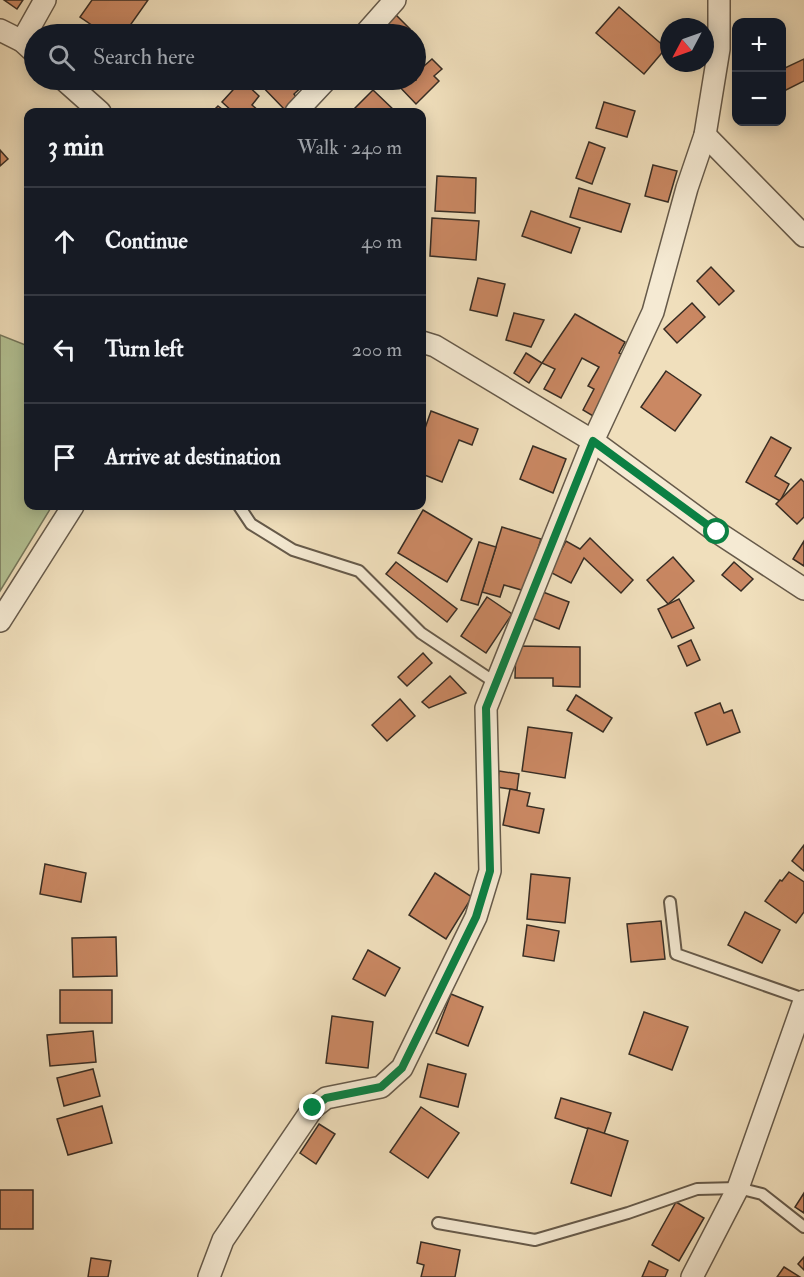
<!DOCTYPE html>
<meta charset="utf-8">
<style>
body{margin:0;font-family:"IM FELL Double Pica",serif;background:#242831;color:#f1f3f6}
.controls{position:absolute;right:18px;top:18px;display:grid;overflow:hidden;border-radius:12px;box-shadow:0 3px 15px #0003}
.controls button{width:54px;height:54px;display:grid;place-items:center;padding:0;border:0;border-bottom:2px solid #363941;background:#171b24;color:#f1f3f6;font:30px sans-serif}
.compass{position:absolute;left:660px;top:18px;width:54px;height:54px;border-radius:50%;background:#171b24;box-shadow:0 3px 15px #0003;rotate:229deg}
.stop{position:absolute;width:18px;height:18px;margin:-14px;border:4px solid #0b8043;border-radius:50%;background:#fff}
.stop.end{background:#0b8043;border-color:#fff;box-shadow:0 2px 6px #0008}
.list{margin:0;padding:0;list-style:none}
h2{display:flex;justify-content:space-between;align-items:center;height:78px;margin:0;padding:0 24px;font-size:26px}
h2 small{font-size:20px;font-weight:400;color:#9ea1a6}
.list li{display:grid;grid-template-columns:39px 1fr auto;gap:18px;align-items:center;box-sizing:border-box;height:108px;padding:0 24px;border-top:2px solid #363941}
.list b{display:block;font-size:22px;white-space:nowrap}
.list em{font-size:20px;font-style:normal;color:#9ea1a6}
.icon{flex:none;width:33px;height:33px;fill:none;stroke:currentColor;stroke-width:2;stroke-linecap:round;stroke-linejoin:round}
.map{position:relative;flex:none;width:804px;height:1277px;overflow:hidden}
.search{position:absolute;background:#171b24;box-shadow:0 3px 15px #0003;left:24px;top:24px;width:402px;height:66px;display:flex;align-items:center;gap:15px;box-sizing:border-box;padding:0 21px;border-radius:33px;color:#9ea1a6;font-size:22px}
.panel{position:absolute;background:#171b24;box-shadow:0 3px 15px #0003;left:24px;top:108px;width:402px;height:402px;border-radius:12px}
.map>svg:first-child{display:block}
.green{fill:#b4c395;stroke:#76785c;stroke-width:1.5}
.building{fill:#ca8863;stroke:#382d24;stroke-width:1.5}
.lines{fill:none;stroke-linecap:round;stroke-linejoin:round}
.service-casing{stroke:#665a4a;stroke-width:14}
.minor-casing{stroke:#665a4a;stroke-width:24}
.service{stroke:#f5ead3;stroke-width:10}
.minor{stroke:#f5ead3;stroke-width:21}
.route{stroke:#0b8043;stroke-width:8}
</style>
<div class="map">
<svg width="804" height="1277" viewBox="0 0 804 1277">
<rect width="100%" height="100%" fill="#f0dfbc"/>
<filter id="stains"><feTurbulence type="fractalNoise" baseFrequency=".00333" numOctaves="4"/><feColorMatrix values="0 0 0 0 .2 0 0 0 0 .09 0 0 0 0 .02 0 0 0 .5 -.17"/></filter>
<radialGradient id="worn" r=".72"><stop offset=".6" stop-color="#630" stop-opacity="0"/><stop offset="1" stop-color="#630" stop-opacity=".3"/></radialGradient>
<path class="green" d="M 0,335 L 28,346 L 28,506 L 52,506 L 0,591 Z"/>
<g class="building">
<path d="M 4,0 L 23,0 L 17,9 Z"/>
<path d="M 92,0 L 148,0 L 124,34 L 105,34 L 80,17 Z"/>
<path d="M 619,7 L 666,48 L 644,74 L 596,33 Z"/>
<path d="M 394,13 L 410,29 L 405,34 L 373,34 Z"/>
<path d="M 417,58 L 424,66 L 432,59 L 442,69 L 434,76 L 439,81 L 416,104 L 394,81 L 416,80 Z"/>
<path d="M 804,59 L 804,81 L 782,92 L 782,60 L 785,68 Z"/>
<path d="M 242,80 L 259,96 L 252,105 L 259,111 L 257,112 L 233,112 L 222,102 Z"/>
<path d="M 256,80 L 304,80 L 307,82 L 294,94 L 297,98 L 285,110 Z"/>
<path d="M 350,80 L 369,80 L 357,89 Z"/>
<path d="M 373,90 L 396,112 L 351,112 Z"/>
<path d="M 604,102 L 635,111 L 627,137 L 596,128 Z"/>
<path d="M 218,106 L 226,112 L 212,112 Z"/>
<path d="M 589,142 L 605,148 L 592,184 L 576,178 Z"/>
<path d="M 0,150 L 8,159 L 0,166 Z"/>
<path d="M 653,165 L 677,171 L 668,202 L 645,196 Z"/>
<path d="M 437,176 L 476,178 L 475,213 L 435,211 Z"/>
<path d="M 579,188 L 630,204 L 621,232 L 570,217 Z"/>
<path d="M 531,211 L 580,228 L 571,253 L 522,236 Z"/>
<path d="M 432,218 L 479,221 L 476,260 L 430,256 Z"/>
<path d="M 711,267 L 734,291 L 719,305 L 697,281 Z"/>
<path d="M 478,278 L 505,284 L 497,316 L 470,310 Z"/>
<path d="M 692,303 L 705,317 L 677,343 L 664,329 Z"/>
<path d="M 514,313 L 544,320 L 531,347 L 506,340 Z"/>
<path d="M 575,314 L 625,342 L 619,353 L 625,356 L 593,416 L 583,410 L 594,389 L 588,386 L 599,367 L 582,358 L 561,398 L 544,389 L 555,369 L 542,363 Z"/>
<path d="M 526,353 L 542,363 L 529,383 L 514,373 Z"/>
<path d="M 666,371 L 701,395 L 675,431 L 641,407 Z"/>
<path d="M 431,411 L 478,429 L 472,445 L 459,440 L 442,482 L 422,474 L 422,437 Z"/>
<path d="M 771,437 L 791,448 L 775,476 L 789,484 L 780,501 L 746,482 Z"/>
<path d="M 533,446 L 566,459 L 553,493 L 520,479 Z"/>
<path d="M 801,479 L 804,482 L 804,517 L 797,524 L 776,504 Z"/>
<path d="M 423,510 L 472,539 L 447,582 L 398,553 Z"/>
<path d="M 502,527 L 541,539 L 525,591 L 504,585 L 500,597 L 482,592 Z"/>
<path d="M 590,538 L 633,580 L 621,593 L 584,558 L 571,583 L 550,572 L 566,541 L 580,549 Z"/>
<path d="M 804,541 L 804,566 L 793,559 Z"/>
<path d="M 479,542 L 496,547 L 478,605 L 461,600 Z"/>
<path d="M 673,557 L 694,581 L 668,604 L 647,580 Z"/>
<path d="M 396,562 L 457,609 L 447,622 L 386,574 Z"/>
<path d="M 734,562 L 753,579 L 741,591 L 722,575 Z"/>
<path d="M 543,592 L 569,602 L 559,629 L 532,618 Z"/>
<path d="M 487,597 L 512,614 L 486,653 L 461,636 Z"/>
<path d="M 679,599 L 694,628 L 672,638 L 658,609 Z"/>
<path d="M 691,640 L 700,660 L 687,666 L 678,646 Z"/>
<path d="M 516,646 L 580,647 L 580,687 L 553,686 L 553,678 L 515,678 Z"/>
<path d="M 423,653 L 432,663 L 407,686 L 398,677 Z"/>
<path d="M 450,676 L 466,693 L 429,708 L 422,702 Z"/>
<path d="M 576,695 L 612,718 L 603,732 L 567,710 Z"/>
<path d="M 400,699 L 415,716 L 387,741 L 372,725 Z"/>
<path d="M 720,703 L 724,713 L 732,710 L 740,732 L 707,745 L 695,713 Z"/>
<path d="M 528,727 L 572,733 L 565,778 L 522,771 Z"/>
<path d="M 499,771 L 519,774 L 517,790 L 497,787 Z"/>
<path d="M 510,789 L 530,793 L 527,806 L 544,809 L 539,833 L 503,825 Z"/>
<path d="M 804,845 L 804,871 L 792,861 Z"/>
<path d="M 45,864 L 86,873 L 81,902 L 40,894 Z"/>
<path d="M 789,872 L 804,882 L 804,912 L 796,923 L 765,901 L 780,880 L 782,881 Z"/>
<path d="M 435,873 L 472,897 L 446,939 L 409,915 Z"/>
<path d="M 531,874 L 570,878 L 565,923 L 527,919 Z"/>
<path d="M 745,912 L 780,930 L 762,963 L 728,945 Z"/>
<path d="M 661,921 L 665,959 L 631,962 L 627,924 Z"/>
<path d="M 527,925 L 559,931 L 554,961 L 523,956 Z"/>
<path d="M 116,937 L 117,976 L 73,977 L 72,938 Z"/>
<path d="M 368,950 L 400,968 L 385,996 L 353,979 Z"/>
<rect x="60" y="990" width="52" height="33"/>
<path d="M 451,994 L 483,1007 L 468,1046 L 436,1033 Z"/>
<path d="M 644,1012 L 688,1027 L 672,1070 L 629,1054 Z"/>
<path d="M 332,1016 L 373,1022 L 368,1068 L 326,1063 Z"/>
<path d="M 93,1031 L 96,1062 L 50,1066 L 47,1035 Z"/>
<path d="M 428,1064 L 466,1074 L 458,1107 L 420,1097 Z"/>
<path d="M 93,1069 L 100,1096 L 64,1106 L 57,1078 Z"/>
<path d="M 561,1098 L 611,1113 L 604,1134 L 555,1118 Z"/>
<path d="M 102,1106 L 112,1143 L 68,1155 L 57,1119 Z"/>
<path d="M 421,1107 L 459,1133 L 428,1178 L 390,1152 Z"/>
<path d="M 319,1124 L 335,1134 L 316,1164 L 300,1153 Z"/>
<path d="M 588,1128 L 628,1141 L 611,1196 L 571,1183 Z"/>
<rect x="0" y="1190" width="33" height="39"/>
<path d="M 804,1193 L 804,1213 L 795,1207 Z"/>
<path d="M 676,1202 L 704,1218 L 679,1261 L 652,1245 Z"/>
<path d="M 421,1242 L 460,1250 L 455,1277 L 421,1277 L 424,1265 L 417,1263 Z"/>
<path d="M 804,1257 L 804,1270 L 798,1264 Z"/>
<path d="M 91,1258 L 111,1261 L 108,1277 L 88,1277 Z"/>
<path d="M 649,1261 L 668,1270 L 665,1277 L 642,1277 Z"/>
<path d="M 784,1267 L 800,1277 L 777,1277 Z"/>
</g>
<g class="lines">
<defs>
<g id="service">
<path d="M 239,506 L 251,524 L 293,550 L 359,571 L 421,633 L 496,683"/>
<path d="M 670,902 L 676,954 L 804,999"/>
<path d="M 438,1223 L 535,1240 L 628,1213 L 697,1189 L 738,1188 L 762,1194 L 804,1227"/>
</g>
<g id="minor">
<path d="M 0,30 L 22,41 L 34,52"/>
<path d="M 365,34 L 395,0"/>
<path d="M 22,41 L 45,0"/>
<path d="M 64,80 L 100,112"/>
<path d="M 296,112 L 326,80"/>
<path d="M 705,135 L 804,236"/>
<path d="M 422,342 L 435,346 L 593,441 L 717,532 L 804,589"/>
<path d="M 0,621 L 73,506"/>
<path d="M 209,1277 L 223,1240 L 313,1108 L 326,1098 L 381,1087 L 402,1068 L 476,917 L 490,871 L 486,708 L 593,441 L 653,312 L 687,188 L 705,135 L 719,49 L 719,0"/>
<path d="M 692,1277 L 738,1188 L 804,1001"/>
</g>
</defs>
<use href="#service" class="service-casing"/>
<use href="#minor" class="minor-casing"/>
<use href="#service" class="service"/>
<use href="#minor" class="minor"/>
</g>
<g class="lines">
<path class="route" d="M 313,1108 L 326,1098 L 381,1087 L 402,1068 L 476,917 L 490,871 L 486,708 L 593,441 L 717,532"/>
</g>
<rect width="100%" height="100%" filter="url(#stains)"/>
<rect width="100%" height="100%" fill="url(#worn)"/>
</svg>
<div class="controls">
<button>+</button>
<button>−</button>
</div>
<svg class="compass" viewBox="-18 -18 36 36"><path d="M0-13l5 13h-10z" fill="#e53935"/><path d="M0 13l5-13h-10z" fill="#9ea1a6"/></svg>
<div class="stop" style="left:717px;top:532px"></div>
<div class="stop end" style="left:313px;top:1108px"></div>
<div class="search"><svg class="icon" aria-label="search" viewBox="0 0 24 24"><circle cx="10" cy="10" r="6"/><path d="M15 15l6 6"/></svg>Search here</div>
<section class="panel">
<h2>3 min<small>Walk · 240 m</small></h2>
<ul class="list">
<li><svg class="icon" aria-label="ahead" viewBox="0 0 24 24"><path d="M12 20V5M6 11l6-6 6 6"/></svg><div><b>Continue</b></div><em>40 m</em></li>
<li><svg class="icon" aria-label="left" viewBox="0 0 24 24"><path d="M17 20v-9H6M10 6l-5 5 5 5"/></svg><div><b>Turn left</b></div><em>200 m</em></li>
<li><svg class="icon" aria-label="arrive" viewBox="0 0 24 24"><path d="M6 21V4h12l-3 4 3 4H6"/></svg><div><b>Arrive at destination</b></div></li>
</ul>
</section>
</div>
